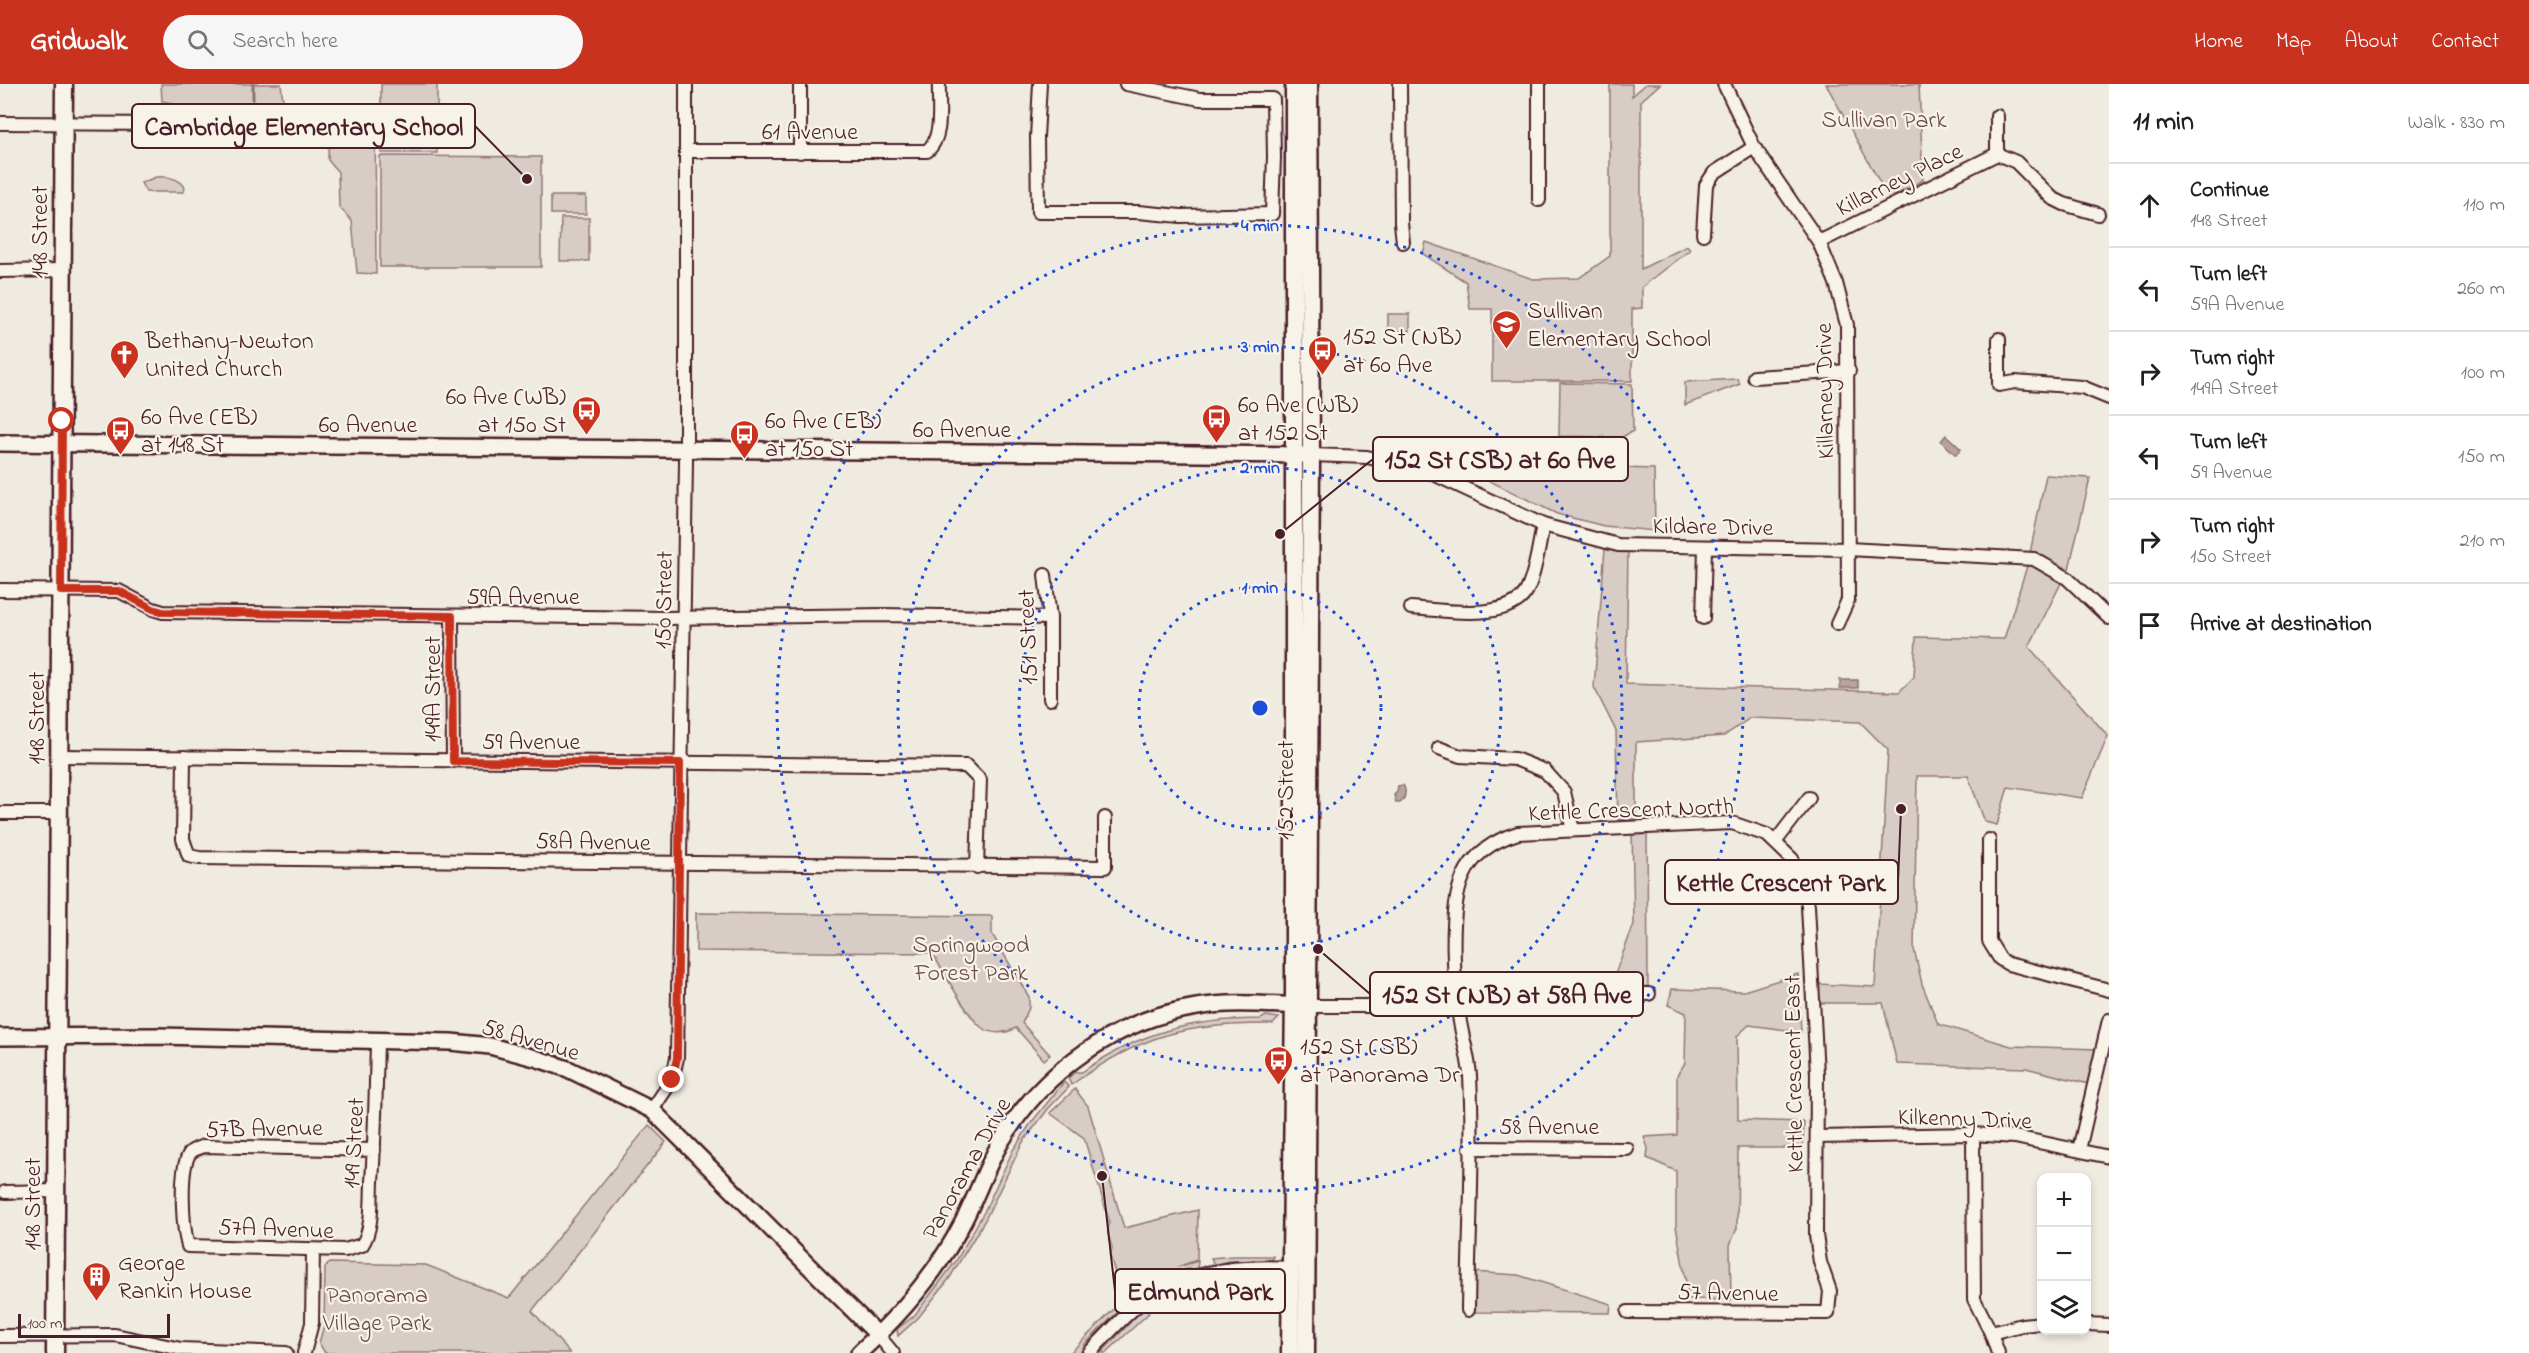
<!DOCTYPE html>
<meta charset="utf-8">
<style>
body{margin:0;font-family:"Indie Flower",sans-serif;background:#f6f6f6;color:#202124}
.controls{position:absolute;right:18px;bottom:18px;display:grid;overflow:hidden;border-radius:12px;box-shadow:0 3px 9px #0003}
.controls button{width:54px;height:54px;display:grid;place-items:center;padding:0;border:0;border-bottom:2px solid #e0e0e0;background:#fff;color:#202124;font:30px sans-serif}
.scale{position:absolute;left:18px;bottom:15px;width:152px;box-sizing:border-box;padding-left:6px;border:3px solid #4a1f2b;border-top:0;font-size:16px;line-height:21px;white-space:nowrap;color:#4a1f2b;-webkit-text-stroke:4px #f7f3e8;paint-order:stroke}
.stop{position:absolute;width:18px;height:18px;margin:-14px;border:4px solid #c8321e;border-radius:50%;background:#fff}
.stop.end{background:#c8321e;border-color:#fff;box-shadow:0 2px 6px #0008}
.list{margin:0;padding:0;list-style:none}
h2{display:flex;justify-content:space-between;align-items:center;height:78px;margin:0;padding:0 24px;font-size:26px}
h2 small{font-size:20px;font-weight:400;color:#757577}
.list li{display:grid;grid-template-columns:39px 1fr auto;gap:18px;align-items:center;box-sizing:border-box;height:84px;padding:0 24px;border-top:2px solid #e0e0e0}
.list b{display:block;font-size:22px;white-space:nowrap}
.list p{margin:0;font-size:20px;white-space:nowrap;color:#757577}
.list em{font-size:20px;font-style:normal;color:#757577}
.icon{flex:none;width:33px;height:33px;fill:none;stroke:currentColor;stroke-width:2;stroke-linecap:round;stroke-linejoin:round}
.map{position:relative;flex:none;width:2109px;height:1269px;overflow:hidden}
header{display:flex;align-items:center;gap:36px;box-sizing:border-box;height:84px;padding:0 30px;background:#c8321e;color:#fff}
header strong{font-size:28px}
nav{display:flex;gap:33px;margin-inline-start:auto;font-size:21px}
.search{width:420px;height:54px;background:#f6f6f6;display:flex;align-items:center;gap:15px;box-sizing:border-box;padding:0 21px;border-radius:33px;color:#757577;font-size:22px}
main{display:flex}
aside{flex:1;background:#fff}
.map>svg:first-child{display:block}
.green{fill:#d8cdc6;stroke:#917678;stroke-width:1.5}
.water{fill:#b7a4a2;stroke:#8b6f72;stroke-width:1.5}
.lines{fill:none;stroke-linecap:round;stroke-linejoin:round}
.stream{stroke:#8b6f72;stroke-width:3}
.minor-casing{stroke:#4a1f2b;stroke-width:16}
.tertiary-casing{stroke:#4a1f2b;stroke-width:20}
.secondary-casing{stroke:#4a1f2b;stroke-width:21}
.minor{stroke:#f7f3e8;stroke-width:12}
.tertiary{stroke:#f7f3e8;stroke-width:15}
.secondary{stroke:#f7f3e8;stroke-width:16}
.route{stroke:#c8321e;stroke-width:8}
.ring{fill:none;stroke:#1d4ed8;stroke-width:3;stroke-dasharray:3 6}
.labels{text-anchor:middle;stroke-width:4.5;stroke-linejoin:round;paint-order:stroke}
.park-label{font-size:24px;fill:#6e4a52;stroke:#f7f3e8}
.street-label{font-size:24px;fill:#4a1f2b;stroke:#f7f3e8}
.poi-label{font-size:24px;fill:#4a1f2b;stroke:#f7f3e8;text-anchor:start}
.centre{fill:#1d4ed8;stroke:#f7f3e8;stroke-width:3}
.ring-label{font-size:18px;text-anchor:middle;font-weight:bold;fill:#1d4ed8;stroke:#f7f3e8;stroke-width:4.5;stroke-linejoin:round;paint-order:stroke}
.leader{fill:none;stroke:#4a1f2b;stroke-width:2}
.callout-dot{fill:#4a1f2b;stroke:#f7f3e8;stroke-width:2}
.callout{fill:#f7f3e8;stroke:#4a1f2b;stroke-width:2}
.callout-label{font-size:26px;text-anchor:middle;font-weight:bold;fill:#4a1f2b}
</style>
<header>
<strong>Gridwalk</strong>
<div class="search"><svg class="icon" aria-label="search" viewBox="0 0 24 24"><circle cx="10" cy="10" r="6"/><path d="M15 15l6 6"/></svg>Search here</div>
<nav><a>Home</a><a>Map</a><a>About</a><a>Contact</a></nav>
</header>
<main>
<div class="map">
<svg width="2109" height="1269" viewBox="0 0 2109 1269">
<rect width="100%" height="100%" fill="#f0ebe0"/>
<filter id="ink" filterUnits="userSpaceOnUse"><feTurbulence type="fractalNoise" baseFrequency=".0167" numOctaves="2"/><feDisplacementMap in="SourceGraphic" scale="12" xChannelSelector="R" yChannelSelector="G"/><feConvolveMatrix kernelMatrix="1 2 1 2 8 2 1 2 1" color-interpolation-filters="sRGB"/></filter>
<g filter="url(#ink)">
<g class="green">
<path d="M 161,0 L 281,0 L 284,25 L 375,23 L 376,190 L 357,189 L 352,137 L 339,123 L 338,88 L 328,76 L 329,45 L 188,41 C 185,25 177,19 162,17 Z"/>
<rect x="381" y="0" width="56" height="69"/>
<path d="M 1610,0 L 1632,0 L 1632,12 L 1646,0 L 1660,0 L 1641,17 L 1641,185 L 1687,162 L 1690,166 L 1642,203 L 1642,224 L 1632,225 L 1632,297 L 1492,297 L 1492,225 L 1470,225 L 1466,198 L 1423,170 L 1426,158 L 1533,195 L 1579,194 L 1610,172 Z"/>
<path d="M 1826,0 L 1919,0 L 1923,96 L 1889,115 Z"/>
<path d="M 380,72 L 541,73 L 541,183 L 380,183 Z"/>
<path d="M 156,93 C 167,92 179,94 185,103 L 184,108 L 146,108 L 141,99 Z"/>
<rect x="551" y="112" width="35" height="18"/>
<path d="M 561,134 L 589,134 L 589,177 L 560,177 Z"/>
<rect x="1388" y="230" width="22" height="17"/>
<path d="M 1738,295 L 1740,300 L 1685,321 L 1685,298 Z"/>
<path d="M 1560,299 L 1632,300 L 1633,347 L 1622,353 L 1559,352 Z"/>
<path d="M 1453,379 L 1654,385 L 1655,447 L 1604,442 L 1557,430 Z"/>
<path d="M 2046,391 L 2090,394 L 2069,485 L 2030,469 Z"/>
<path d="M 1605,464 L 1628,466 L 1626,600 L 1899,608 L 1914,593 L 1916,553 L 2004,555 L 2028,479 L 2063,495 L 2029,563 L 2108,652 L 2082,714 L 2008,703 L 1997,741 L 1985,738 L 1968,692 L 1917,692 L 1914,865 L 1922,900 L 1938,940 L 2011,962 L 2097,965 L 2089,1000 L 2026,984 L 1897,980 L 1883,919 L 1819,919 L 1818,900 L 1875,903 L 1888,666 L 1860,638 L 1750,634 L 1724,652 L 1636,658 L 1636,735 L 1618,736 L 1616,647 L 1594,603 Z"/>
<path d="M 1647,744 L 1648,904 L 1610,903 L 1634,840 L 1632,745 Z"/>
<path d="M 696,829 L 992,832 L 992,850 L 1029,913 L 1029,924 L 1022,939 L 1050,971 L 1044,976 L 1016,944 C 1005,950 992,951 981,943 C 967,932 943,886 932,869 L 696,867 Z"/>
<path d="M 1798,890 L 1801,948 L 1749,941 L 1737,952 L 1738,1036 L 1804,1038 L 1803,1064 L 1738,1064 L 1737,1144 L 1730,1161 L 1731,1216 L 1689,1215 L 1676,1142 L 1676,1087 L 1647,1074 L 1648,1064 L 1644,1053 L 1677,1051 L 1677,991 L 1685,979 L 1686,929 L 1668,921 L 1672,905 L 1744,907 Z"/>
<path d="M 1266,932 L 1279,934 L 1273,940 C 1188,939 1141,950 1071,1001 L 1068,994 L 1076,988 L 1082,988 C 1139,948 1192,935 1261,935 Z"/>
<path d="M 1064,998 L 1069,1003 L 1048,1025 L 1023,1058 L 985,1136 L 949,1195 L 918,1234 L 898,1252 L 897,1245 L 914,1232 L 956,1177 L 984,1128 L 1013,1066 L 1031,1039 Z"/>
<path d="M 1075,1005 L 1088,1022 L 1124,1144 L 1198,1126 L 1197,1176 L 1177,1183 L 1198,1177 L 1197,1185 L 1187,1185 L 1168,1192 L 1152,1201 L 1150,1206 L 1142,1211 L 1136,1206 L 1134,1207 L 1137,1215 L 1130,1221 L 1124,1222 L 1085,1260 L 1080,1269 L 1070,1269 L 1123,1216 L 1110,1172 L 1112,1164 L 1108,1150 L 1109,1136 L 1084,1054 L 1050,1029 Z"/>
<path d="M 649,1041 L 666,1058 L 532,1227 L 570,1269 L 325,1269 L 319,1259 L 324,1241 L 325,1183 L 330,1179 L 426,1181 L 509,1214 Z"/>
<path d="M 1233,1172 L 1273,1172 L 1272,1176 L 1228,1177 L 1214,1181 L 1211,1174 Z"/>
<path d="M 1472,1188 L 1518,1191 L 1611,1220 L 1610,1229 L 1471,1228 Z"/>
<path d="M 1144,1224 L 1149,1229 L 1106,1269 L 1101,1269 Z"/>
</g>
<g class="water">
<path d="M 1946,351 L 1961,365 L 1956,371 L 1941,357 Z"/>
<rect x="1840" y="596" width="18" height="8"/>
<path d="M 1403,701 C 1407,707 1405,715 1400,719 L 1396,719 L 1394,711 L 1397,708 L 1398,702 Z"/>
</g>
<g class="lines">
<path class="stream" d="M 253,0 L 253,16"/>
<defs>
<g id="minor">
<path d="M 1040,0 L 1037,53 L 1038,128 L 1138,128 L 1181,132 L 1272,130 L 1274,73 L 1273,15 L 1200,15 L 1126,0"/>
<path d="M 1400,0 L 1401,139 L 1403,158"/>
<path d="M 1539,0 L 1539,116"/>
<path d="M 1724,0 L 1754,63 L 1819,158 L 1836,199 L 1847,241 L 1848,516 L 1837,540"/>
<path d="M 1997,32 L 1997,70"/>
<path d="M 0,39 L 168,40"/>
<path d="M 686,67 L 927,67 C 944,53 938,22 939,0"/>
<path d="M 800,68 L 800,0"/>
<path d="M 1703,150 L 1706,101 L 1714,89 L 1754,63"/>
<path d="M 1819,158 L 1997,70 L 2016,78 L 2052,114 L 2064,120 L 2098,130"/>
<path d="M 0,187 L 63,186"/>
<path d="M 1999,255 L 1999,301 L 2015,298 L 2082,303 L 2109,314"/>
<path d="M 1754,293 L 1849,287"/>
<path d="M 1311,371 L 1367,373 L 1425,386 L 1543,441 L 1618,461 L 1848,465 L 2034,475 L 2067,494 L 2109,534"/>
<path d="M 1045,491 L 1050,534 L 1050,615"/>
<path d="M 0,506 L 119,507 L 153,525 L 163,528 L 666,534 L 883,531 L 1050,534"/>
<path d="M 1411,524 C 1442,526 1513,539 1528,504 C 1536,486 1539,461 1543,441"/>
<path d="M 452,533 L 453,677"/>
<path d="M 1703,534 L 1705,464"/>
<path d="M 1439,664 L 1460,672 L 1515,675 L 1545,687 L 1564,708 L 1573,746"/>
<path d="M 60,672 L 966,682 L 980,696 L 977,783"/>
<path d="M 184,673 L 183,755 L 189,772 L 199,774 L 1105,783 L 1105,734"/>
<path d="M 0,729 L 60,729"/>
<path d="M 1989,756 L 1989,857 L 2000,875 L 2008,880 L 2109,906"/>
<path d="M 1776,757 L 1809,714"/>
<path d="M 1308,922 L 1382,922 L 1455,907 L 1649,910"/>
<path d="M 652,1026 L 672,996 L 677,974 L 686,379 L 686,0"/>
<path d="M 1973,1050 L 1974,1215 L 1991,1249 L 1998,1269"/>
<path d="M 1818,1053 L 1973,1050 L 2015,1053 L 2109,1073"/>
<path d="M 1470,1064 L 1627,1065"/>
<path d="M 374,1066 L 204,1062 C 200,1064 194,1065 191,1068 C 178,1080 183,1145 188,1162 L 345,1166 L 362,1161 C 373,1145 371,1117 372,1098 C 375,1051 376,1004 377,958"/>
<path d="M 2079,1066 L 2109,936"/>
<path d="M 5,1108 L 56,1107"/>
<path d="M 1468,1226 C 1469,1148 1474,1070 1470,992 C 1469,974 1463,956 1460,938 C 1454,902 1448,827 1463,793 C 1473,770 1495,756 1518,749 L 1732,739 L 1767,751 L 1792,775 L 1802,792 L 1808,822 L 1817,990 L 1816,1151 L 1820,1178 L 1830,1207 L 1828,1229 L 1628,1228"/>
<path d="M 2086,1240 L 2109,1241"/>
<path d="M 1991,1249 L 2022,1241 L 2042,1239"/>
<path d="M 878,1251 L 893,1269"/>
<path d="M 0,1252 L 115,1251 L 181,1265 L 286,1269"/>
<path d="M 304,1269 L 312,1239 L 313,1166"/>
<path d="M 1089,1269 C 1103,1255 1117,1239 1132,1226 C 1178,1187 1233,1181 1290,1184"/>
</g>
<g id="tertiary">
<path d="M 0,359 L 1305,371"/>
<path d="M 0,953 L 158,952 L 451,958 L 490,962 L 535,974 L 568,985 L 652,1026 L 878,1251"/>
<path d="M 859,1269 C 899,1232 938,1188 963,1138 C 977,1111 986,1083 1002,1056 C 1043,987 1117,935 1197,923 C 1233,917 1270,921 1306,922"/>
</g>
<g id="secondary">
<path d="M 55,1269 L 64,0"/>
<path d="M 1290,1269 L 1294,908 L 1294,0"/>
<path d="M 1306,1269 L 1311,371 L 1309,0"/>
</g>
</defs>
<use href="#minor" class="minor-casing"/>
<use href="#tertiary" class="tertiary-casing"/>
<use href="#secondary" class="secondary-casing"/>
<use href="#minor" class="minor"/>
<use href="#tertiary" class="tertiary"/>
<use href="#secondary" class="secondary"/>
</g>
</g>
<g class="lines" filter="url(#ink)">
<path class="route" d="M 62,337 L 61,507 L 119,507 L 153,525 L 163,528 L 452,532 L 453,677 L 680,679 L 677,974 L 672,996"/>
</g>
<g class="ring">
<circle cx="1260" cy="624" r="121"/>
<circle cx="1260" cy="624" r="241"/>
<circle cx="1260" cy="624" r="362"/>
<circle cx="1260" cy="624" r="483"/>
</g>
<defs>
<symbol id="school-pin" viewBox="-11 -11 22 30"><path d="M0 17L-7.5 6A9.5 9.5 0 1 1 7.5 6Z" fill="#c8321e" stroke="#f7f3e8"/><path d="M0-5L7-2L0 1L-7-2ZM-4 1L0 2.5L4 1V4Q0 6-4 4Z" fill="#fff"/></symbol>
<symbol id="bus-pin" viewBox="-11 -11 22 30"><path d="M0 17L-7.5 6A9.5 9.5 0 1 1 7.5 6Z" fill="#c8321e" stroke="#f7f3e8"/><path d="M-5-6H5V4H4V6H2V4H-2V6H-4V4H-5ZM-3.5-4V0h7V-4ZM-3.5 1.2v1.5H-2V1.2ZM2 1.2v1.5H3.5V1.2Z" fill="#fff"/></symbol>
<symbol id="church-pin" viewBox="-11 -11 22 30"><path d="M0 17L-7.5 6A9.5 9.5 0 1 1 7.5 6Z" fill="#c8321e" stroke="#f7f3e8"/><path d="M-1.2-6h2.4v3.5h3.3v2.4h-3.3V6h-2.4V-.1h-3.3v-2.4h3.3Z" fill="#fff"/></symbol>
<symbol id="building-pin" viewBox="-11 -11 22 30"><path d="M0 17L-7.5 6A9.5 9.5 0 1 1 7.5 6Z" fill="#c8321e" stroke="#f7f3e8"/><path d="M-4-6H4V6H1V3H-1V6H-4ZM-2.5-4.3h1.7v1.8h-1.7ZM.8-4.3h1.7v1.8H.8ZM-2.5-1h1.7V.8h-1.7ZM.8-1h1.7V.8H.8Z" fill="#fff"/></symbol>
</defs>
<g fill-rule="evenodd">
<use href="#school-pin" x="1490" y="224" width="33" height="45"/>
<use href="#bus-pin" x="1306" y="250" width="33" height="45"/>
<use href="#church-pin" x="108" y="254" width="33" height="45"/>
<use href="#bus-pin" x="570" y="310" width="33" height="45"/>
<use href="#bus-pin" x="1200" y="318" width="33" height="45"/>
<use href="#bus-pin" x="104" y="330" width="33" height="45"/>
<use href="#bus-pin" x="728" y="334" width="33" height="45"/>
<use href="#bus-pin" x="1262" y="960" width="33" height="45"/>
<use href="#building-pin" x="80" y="1176" width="33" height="45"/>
</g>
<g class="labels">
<g class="park-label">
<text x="1884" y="43">Sullivan Park</text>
<text x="971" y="868">Springwood<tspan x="971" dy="28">Forest Park</tspan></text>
<text x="377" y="1218">Panorama<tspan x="377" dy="28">Village Park</tspan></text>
</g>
<g class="street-label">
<text x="810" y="55">61 Avenue</text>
<text transform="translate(1899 95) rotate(-26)" y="8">Killarney Place</text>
<text transform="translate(39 148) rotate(-90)" y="8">148 Street</text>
<text transform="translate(1824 307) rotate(-91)" y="8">Killarney Drive</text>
<text x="368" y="348">60 Avenue</text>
<text x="962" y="353">60 Avenue</text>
<text transform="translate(1713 442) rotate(1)" y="8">Kildare Drive</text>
<text x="523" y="520">59A Avenue</text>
<text transform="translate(663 516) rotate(-89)" y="8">150 Street</text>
<text transform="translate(1027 553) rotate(-92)" y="8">151 Street</text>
<text transform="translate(432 605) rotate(-90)" y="8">149A Street</text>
<text transform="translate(36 634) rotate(-90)" y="8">148 Street</text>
<text x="531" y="665">59 Avenue</text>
<text transform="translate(1285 706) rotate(-90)" y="8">152 Street</text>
<text transform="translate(1631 725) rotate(-2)" y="8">Kettle Crescent North</text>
<text transform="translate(593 757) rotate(1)" y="8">58A Avenue</text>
<text transform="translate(531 955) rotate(16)" y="8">58 Avenue</text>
<text transform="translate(1793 990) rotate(-91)" y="8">Kettle Crescent East</text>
<text transform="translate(1965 1034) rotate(2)" y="8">Kilkenny Drive</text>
<text x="1549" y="1050">58 Avenue</text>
<text transform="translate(264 1044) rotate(-1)" y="8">57B Avenue</text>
<text transform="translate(353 1059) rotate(-87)" y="8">149 Street</text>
<text transform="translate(966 1084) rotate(-61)" y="8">Panorama Drive</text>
<text transform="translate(32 1120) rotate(-90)" y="8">148 Street</text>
<text transform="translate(276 1144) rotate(2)" y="8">57A Avenue</text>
<text transform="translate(1728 1208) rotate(1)" y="8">57 Avenue</text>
</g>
<g class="poi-label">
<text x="1527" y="234">Sullivan<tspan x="1527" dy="28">Elementary School</tspan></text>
<text x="1343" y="260">152 St (NB)<tspan x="1343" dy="28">at 60 Ave</tspan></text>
<text x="145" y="264">Bethany-Newton<tspan x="145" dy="28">United Church</tspan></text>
<text x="566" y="320" text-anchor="end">60 Ave (WB)<tspan x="566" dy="28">at 150 St</tspan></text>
<text x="1238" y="328">60 Ave (WB)<tspan x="1238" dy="28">at 152 St</tspan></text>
<text x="141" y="340">60 Ave (EB)<tspan x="141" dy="28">at 148 St</tspan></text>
<text x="765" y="344">60 Ave (EB)<tspan x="765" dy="28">at 150 St</tspan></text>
<text x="1300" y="970">152 St (SB)<tspan x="1300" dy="28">at Panorama Dr</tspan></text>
<text x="118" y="1186">George<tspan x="118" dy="28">Rankin House</tspan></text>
</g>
</g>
<circle cx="1260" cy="624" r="9" class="centre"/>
<g class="ring-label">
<text x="1260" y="147">4 min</text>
<text x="1260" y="268">3 min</text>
<text x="1260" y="389">2 min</text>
<text x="1260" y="509">1 min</text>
</g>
<path class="leader" d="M527 95L475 42M1280 450L1373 375M1901 725L1898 798M1318 865L1370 910M1102 1092L1115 1207"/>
<g class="callout-dot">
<circle cx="527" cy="95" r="6"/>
<circle cx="1280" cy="450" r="6"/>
<circle cx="1901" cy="725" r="6"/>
<circle cx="1318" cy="865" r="6"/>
<circle cx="1102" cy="1092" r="6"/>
</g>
<g class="callout">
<rect x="132" y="20" width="343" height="44" rx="6"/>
<rect x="1373" y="353" width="255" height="44" rx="6"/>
<rect x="1665" y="776" width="233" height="44" rx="6"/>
<rect x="1370" y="888" width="273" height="44" rx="6"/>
<rect x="1115" y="1185" width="170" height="44" rx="6"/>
</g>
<g class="callout-label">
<text x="304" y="51">Cambridge Elementary School</text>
<text x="1500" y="384">152 St (SB) at 60 Ave</text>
<text x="1781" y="807">Kettle Crescent Park</text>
<text x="1507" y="919">152 St (NB) at 58A Ave</text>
<text x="1200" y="1216">Edmund Park</text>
</g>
</svg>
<div class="controls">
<button>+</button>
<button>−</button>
<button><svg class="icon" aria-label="layers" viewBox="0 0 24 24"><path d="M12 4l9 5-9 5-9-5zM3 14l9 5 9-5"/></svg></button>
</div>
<div class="scale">100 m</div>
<div class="stop" style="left:62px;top:337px"></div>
<div class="stop end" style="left:672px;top:996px"></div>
</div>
<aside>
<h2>11 min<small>Walk · 830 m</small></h2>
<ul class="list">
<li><svg class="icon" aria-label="ahead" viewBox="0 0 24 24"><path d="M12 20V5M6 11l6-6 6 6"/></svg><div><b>Continue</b><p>148 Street</p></div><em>110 m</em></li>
<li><svg class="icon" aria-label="left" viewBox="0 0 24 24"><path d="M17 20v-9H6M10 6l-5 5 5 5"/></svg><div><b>Turn left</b><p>59A Avenue</p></div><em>260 m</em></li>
<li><svg class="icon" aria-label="right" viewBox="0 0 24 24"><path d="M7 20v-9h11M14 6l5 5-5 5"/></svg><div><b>Turn right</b><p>149A Street</p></div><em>100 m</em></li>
<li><svg class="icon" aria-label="left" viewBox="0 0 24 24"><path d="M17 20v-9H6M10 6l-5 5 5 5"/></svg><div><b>Turn left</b><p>59 Avenue</p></div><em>150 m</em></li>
<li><svg class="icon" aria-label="right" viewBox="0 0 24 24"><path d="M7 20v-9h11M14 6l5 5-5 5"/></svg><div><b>Turn right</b><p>150 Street</p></div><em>210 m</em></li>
<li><svg class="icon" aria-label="arrive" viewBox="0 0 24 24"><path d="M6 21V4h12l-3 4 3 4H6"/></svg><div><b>Arrive at destination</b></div></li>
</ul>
</aside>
</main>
